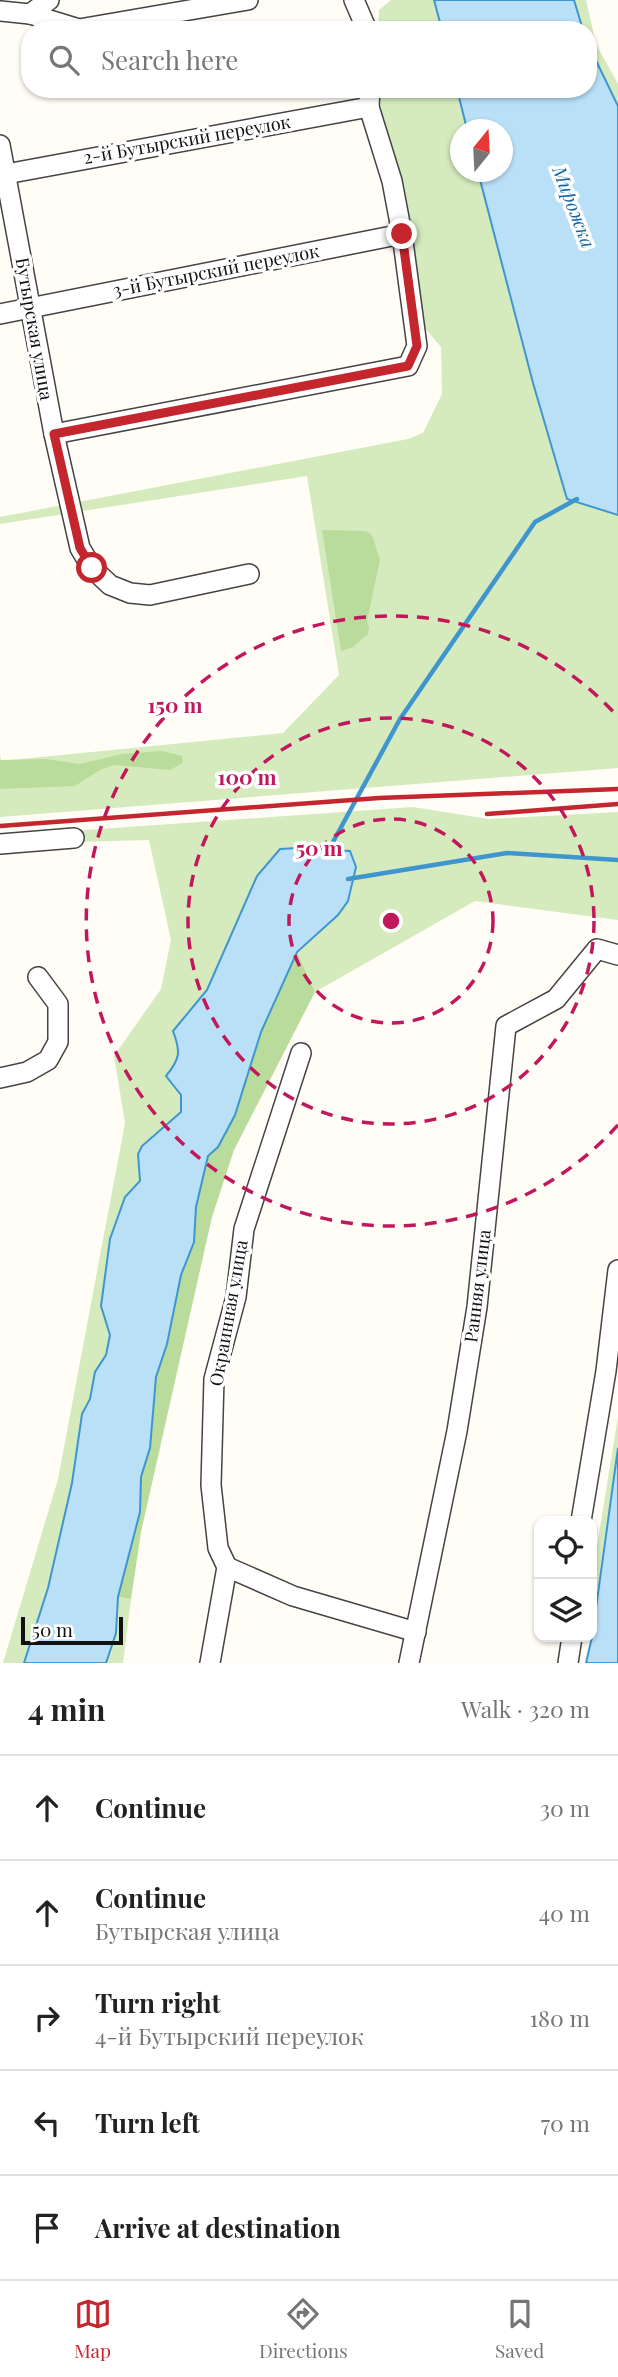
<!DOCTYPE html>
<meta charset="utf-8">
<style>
body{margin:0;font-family:"Playfair Display",serif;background:#f2f2f2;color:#222}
.controls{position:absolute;right:21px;bottom:21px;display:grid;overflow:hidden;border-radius:14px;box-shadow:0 2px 5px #0004}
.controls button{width:63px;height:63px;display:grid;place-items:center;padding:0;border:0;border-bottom:2px solid #e0e0e0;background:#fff;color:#222;font:35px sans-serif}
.compass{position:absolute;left:450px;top:119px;width:63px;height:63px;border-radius:50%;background:#fff;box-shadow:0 2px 5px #0004;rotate:18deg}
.scale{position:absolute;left:21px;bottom:18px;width:102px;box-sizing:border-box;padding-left:7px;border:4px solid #111;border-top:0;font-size:19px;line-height:24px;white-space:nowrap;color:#111;-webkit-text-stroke:5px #fff;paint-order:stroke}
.stop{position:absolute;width:21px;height:21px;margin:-16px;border:5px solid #c4262e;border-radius:50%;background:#fff}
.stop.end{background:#c4262e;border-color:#fff;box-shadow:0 2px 7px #0008}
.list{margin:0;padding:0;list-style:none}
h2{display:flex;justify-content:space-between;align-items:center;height:91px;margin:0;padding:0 28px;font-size:30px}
h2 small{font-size:23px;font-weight:400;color:#767676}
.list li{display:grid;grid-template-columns:46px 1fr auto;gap:21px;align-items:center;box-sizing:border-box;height:105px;padding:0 28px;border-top:2px solid #e0e0e0}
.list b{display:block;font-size:26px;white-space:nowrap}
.list p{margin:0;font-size:23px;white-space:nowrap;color:#767676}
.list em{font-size:23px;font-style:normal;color:#767676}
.icon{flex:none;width:38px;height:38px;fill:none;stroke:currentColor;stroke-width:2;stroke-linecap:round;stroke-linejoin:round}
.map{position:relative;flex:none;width:618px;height:1663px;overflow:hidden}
.search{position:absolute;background:#fff;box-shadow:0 2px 5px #0004;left:21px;right:21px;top:21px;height:77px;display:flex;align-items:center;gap:18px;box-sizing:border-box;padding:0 24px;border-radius:28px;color:#767676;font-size:26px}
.sheet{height:616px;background:#fff}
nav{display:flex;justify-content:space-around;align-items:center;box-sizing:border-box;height:98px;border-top:2px solid #e0e0e0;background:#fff;font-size:19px;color:#767676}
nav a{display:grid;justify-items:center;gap:4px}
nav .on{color:#c4262e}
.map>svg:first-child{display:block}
.green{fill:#d5ebbd}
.forest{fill:#b9dc9c}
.water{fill:#b9e0f7;stroke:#3f96cf;stroke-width:2}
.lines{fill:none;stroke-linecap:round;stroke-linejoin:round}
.stream{stroke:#3f96cf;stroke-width:4.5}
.minor-casing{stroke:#444;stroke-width:22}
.minor{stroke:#fff;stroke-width:19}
.rail{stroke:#c4262e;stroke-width:4.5}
.route{stroke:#c4262e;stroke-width:9}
.ring{fill:none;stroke:#c2185b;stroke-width:3.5;stroke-dasharray:12 9}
.labels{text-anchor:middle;stroke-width:7;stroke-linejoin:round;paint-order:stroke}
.street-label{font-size:18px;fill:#111;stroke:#fff}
.water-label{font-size:19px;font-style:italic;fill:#1768a6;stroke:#fff}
.centre{fill:#c2185b;stroke:#fff;stroke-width:3.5}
.ring-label{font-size:21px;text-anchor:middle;font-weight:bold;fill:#c2185b;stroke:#fff;stroke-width:7;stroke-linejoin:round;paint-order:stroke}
</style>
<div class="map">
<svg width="618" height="1663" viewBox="0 0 618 1663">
<rect width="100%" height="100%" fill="#fffdf5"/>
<g class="green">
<path d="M 391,0 L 434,0 L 442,30 L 378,30 L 379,10 Z"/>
<path d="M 574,0 L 586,0 L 596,44 L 618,84 L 618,106 L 590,49 L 588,30 L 583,30 Z"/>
<path d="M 376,89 L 457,89 L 467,129 L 461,130 L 461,172 L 478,172 L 533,383 L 567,499 L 618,515 L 618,768 L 0,817 L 0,753 L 1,761 L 283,733 L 339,675 L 307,476 L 0,524 L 0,517 L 408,439 L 423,433 L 442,394 L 441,347 L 424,327 L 376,107 Z"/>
<path d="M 413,807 L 489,819 L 618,812 L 618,920 L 475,901 L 315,992 L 297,952 C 317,933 349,914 353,885 C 354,874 351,862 350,851 L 332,851 L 242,909 L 207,990 L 184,1016 L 179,1061 L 167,1076 L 181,1095 L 181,1112 L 142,1146 L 140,1181 L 125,1197 L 110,1239 L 101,1306 L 110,1335 L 106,1355 L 95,1372 L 90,1399 L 82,1414 L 72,1483 L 48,1588 L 24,1663 L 3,1663 L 58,1479 L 125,1123 L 114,1056 L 161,989 L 171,940 L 149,840 L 74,842 L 0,836 Z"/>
<path d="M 618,1417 L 618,1448 L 592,1625 L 592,1577 Z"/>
<path d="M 118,1597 L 131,1599 L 123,1663 L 106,1663 L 116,1633 Z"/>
</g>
<g class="forest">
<path d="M 322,530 L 366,531 L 372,535 L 380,560 L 367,621 L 369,627 L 368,634 L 353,647 L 341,651 Z"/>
<path d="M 163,751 L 182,756 L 183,763 L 170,770 L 114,765 L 100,770 L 75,786 L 0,789 L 0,760 L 45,759 L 80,764 L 122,754 Z"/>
<path d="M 297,952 L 315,992 L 234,1150 L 212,1217 L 141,1532 L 131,1599 L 118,1597 L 140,1512 L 141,1477 L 150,1448 L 156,1377 L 167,1344 L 181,1275 L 194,1242 L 196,1207 L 208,1156 L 218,1147 L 273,999 Z"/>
</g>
<g class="water">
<path d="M 434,0 L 574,0 L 583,30 L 442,30 Z"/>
<path d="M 588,44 L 618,106 L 618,515 L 567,499 L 533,383 L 478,172 L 503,172 L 503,130 L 467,129 L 457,89 L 588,89 Z"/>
<path d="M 298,848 L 350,851 L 356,867 L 348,901 L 338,915 L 297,952 L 261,1032 L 235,1115 L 218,1147 L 208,1156 L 196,1207 L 194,1242 L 181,1275 L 167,1344 L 156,1377 L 150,1448 L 141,1477 L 140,1512 L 118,1597 L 116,1633 L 106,1663 L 24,1663 L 48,1588 L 72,1483 L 82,1414 L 90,1399 L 95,1372 L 106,1355 L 110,1335 L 101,1306 L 110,1239 L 125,1197 L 140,1181 L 138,1154 L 142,1146 L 181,1112 L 181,1095 L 166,1076 C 180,1059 181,1052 173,1031 L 207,990 L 257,876 L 280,849 Z"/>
<path d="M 618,1448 L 618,1663 L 586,1663 L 592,1637 Z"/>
</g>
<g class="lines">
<g class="stream">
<path d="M 327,853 L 400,719 L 535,522 L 577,499"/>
<path d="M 348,879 L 507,853 L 618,860"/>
</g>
<defs>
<g id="minor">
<path d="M 354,0 L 367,30"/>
<path d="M 0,11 L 30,14 L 79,29 L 248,0"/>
<path d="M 30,14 L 49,0"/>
<path d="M 0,145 L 54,434 L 80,548 L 92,568 L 110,585 L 130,593 L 150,595 L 249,574"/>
<path d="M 6,174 L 369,107"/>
<path d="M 0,314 L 402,234"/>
<path d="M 54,434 L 408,366 L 417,346 L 402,234 L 392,181 L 369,107 L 370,89"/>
<path d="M 0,844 L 74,838"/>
<path d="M 0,1078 L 27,1072 L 48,1060 L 58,1042 L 58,1004 L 38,977"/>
<path d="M 581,1521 L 606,1371 L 618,1270"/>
<path d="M 227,1567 L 293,1596 L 416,1632"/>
<path d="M 210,1663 L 227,1567 L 218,1548 L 211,1485 L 214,1379 L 236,1297 L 244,1229 L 301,1053"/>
<path d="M 409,1663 L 457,1431 L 477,1307 L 506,1026 L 556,999 L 597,949 L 618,955"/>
<path d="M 568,1663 L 572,1637"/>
</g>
</defs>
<use href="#minor" class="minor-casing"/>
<use href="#minor" class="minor"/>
<g class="rail">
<path d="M 487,814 L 618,804"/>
<path d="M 0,826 L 379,798 L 618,789"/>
</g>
</g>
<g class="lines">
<path class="route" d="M 92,568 L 80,548 L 54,434 L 408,366 L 417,346 L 402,234"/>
</g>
<g class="ring">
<circle cx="391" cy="921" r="102"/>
<circle cx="391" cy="921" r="203"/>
<path d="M618 1125A305 305 0 1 1 618 717"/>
</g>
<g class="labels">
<g class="street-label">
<text transform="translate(187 140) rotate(-10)" y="6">2-й Бутырский переулок</text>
<text transform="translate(216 271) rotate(-11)" y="6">3-й Бутырский переулок</text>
<text transform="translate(34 329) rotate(80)" y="6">Бутырская улица</text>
<text transform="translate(478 1286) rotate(-83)" y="6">Ранняя улица</text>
<text transform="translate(229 1313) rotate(-80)" y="6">Окраинная улица</text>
</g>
<g class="water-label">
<text transform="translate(574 207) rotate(69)" y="7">Мирожка</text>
</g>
</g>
<circle cx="391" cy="921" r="10" class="centre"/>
<g class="ring-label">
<text x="175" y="713">150 m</text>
<text x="247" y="785">100 m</text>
<text x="319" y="856">50 m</text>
</g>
</svg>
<div class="controls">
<button><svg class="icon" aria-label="locate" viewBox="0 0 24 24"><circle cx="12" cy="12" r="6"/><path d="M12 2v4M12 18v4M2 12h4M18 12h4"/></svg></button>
<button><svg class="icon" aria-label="layers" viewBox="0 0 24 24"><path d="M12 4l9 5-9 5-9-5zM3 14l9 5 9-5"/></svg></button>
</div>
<svg class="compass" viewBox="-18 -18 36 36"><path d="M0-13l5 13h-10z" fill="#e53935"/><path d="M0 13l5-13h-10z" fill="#767676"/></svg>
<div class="scale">50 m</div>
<div class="stop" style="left:92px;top:568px"></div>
<div class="stop end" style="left:402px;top:234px"></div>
<div class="search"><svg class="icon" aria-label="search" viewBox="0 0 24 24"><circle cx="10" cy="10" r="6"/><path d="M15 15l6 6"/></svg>Search here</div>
</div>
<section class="sheet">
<h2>4 min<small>Walk · 320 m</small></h2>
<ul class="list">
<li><svg class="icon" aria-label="ahead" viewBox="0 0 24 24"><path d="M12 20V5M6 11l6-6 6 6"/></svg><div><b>Continue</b></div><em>30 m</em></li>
<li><svg class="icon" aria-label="ahead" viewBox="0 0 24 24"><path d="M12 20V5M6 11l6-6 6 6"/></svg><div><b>Continue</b><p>Бутырская улица</p></div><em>40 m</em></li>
<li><svg class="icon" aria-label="right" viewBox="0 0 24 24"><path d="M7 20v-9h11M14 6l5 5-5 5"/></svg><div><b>Turn right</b><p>4-й Бутырский переулок</p></div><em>180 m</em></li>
<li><svg class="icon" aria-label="left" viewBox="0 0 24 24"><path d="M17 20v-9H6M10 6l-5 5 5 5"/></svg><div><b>Turn left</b></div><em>70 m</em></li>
<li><svg class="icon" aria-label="arrive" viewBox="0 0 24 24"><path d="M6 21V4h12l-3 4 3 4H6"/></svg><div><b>Arrive at destination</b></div></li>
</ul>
</section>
<nav>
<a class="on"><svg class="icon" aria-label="map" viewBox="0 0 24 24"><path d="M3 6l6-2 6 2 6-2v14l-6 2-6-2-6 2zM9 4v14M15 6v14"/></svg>Map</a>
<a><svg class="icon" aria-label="directions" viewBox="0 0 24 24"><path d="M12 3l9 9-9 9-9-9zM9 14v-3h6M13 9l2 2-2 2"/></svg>Directions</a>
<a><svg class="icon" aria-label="saved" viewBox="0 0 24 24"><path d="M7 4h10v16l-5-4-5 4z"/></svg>Saved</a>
</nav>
